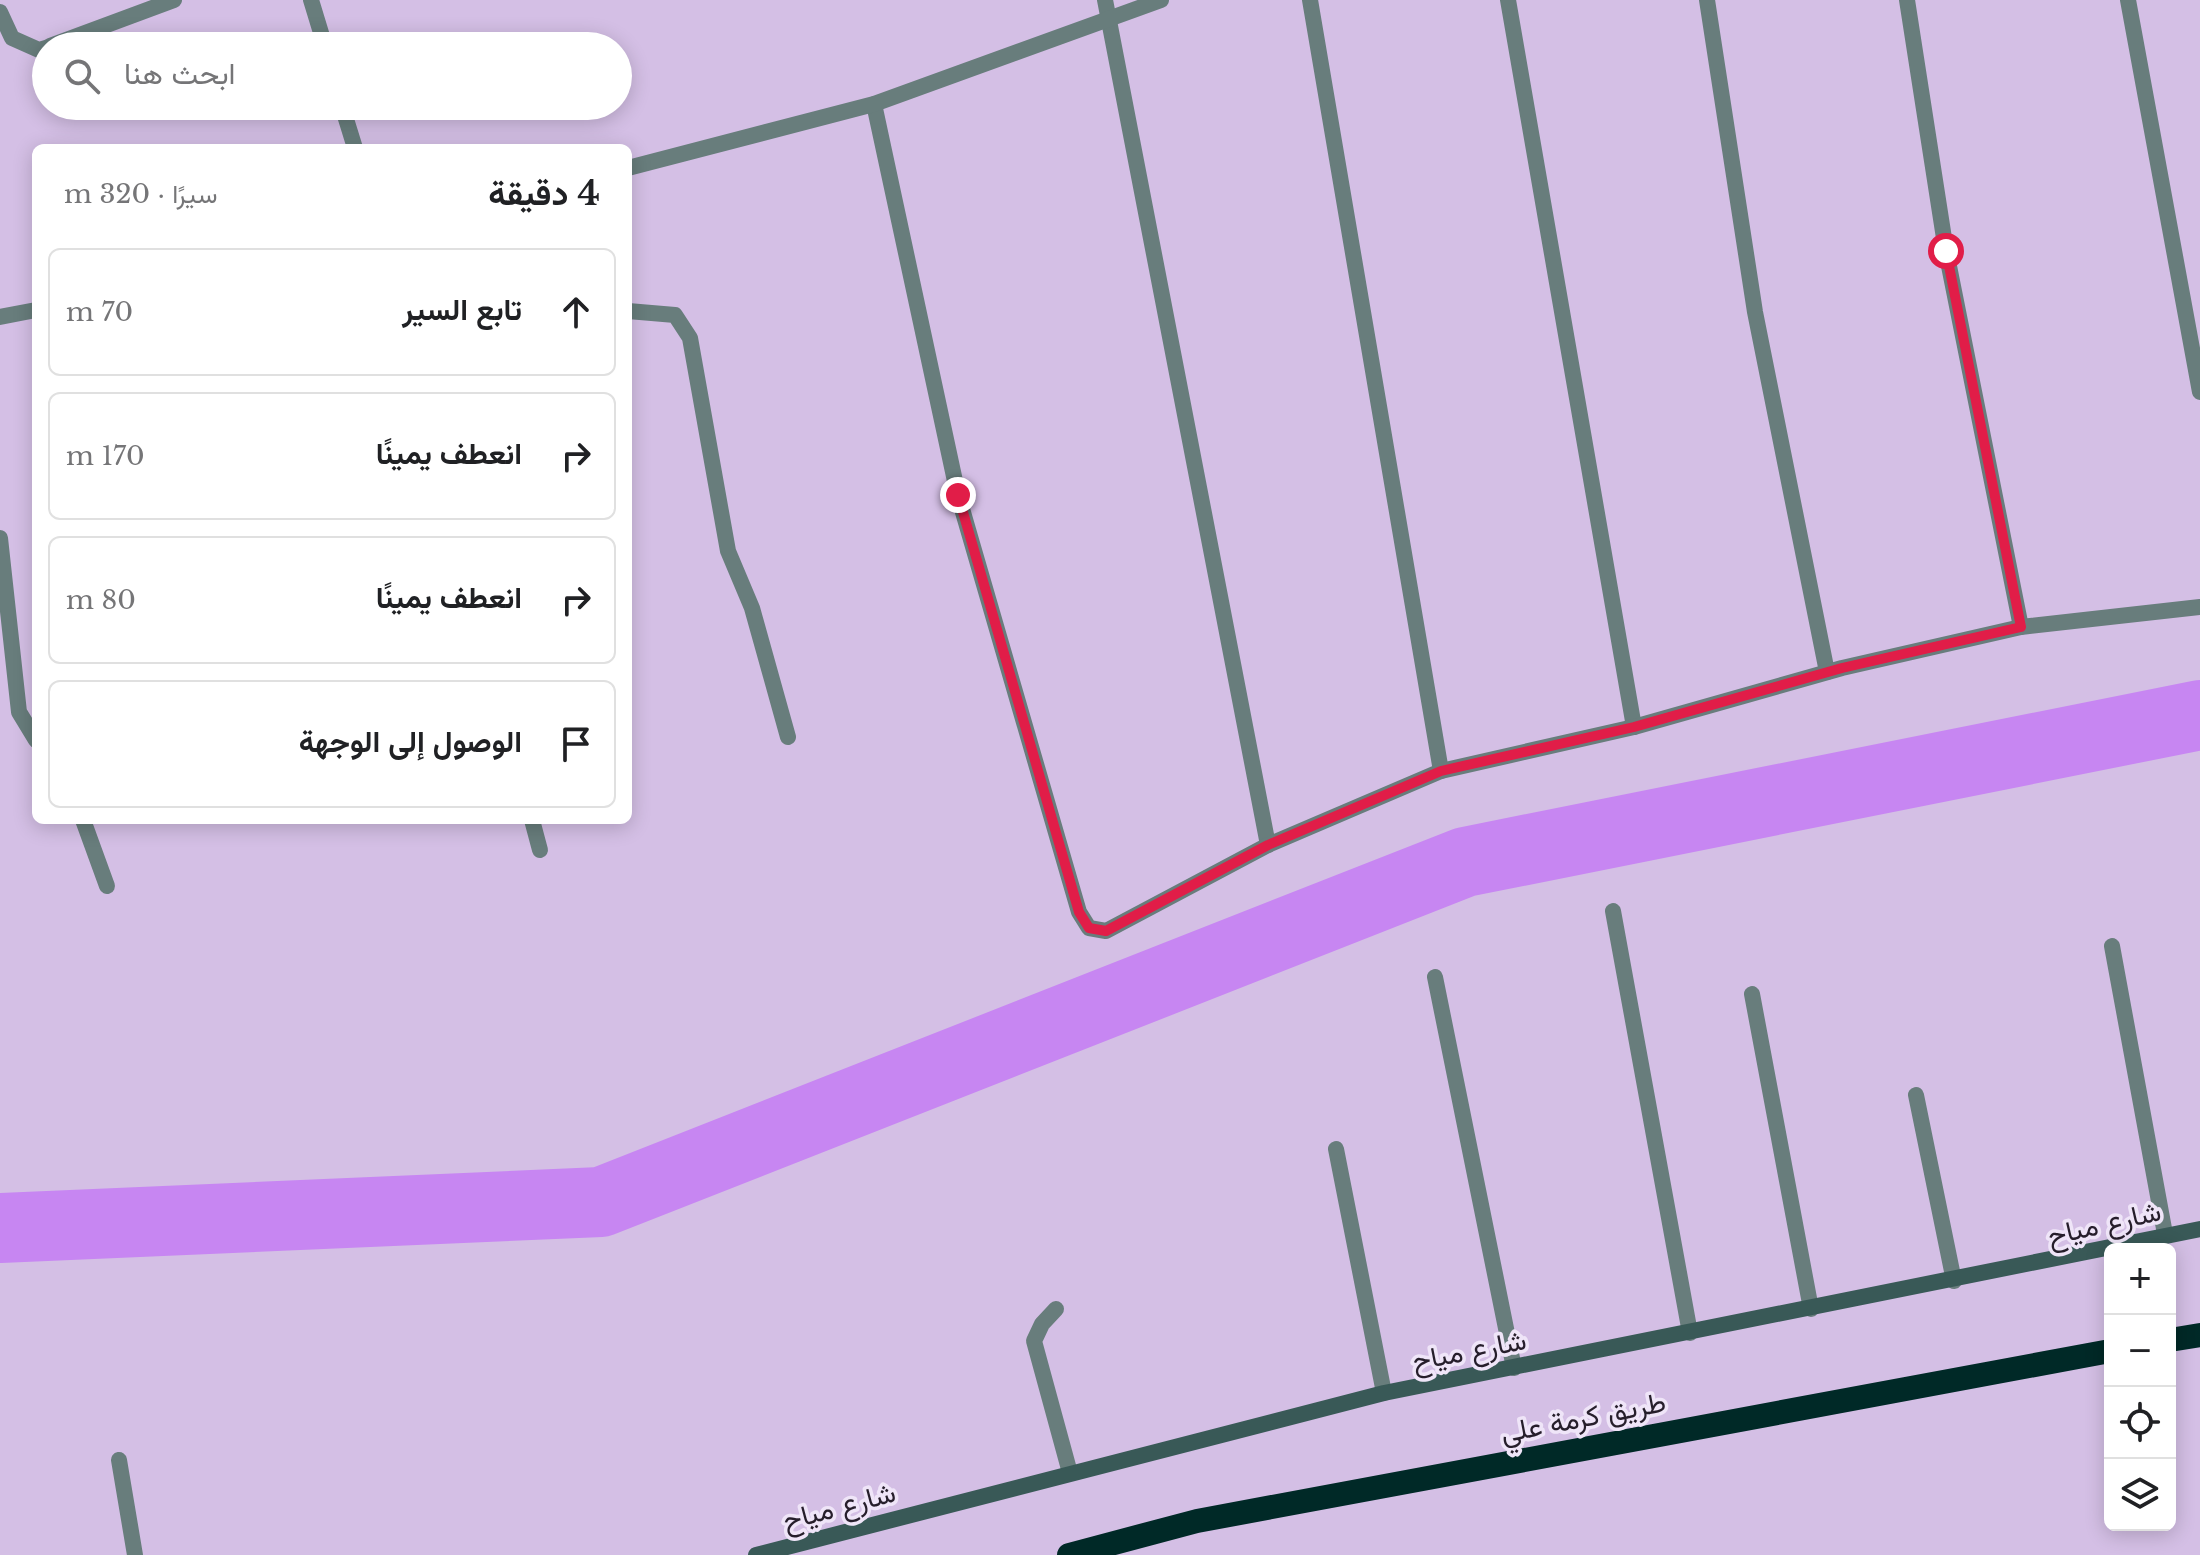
<!DOCTYPE html>
<html lang="ar">
<meta charset="utf-8">
<style>
body{margin:0;font-family:"Libre Baskerville",Vazirmatn,serif;background:#f2f2f2;color:#202124;direction:rtl}
.controls{position:absolute;right:24px;bottom:24px;display:grid;overflow:hidden;border-radius:12px;box-shadow:0 4px 20px #0003}
.controls button{width:72px;height:72px;display:grid;place-items:center;padding:0;border:0;border-bottom:2px solid #e0e0e0;background:#fff;color:#202124;font:40px sans-serif}
.stop{position:absolute;width:24px;height:24px;margin:-18px;border:6px solid #e11d48;border-radius:50%;background:#fff}
.stop.end{background:#e11d48;border-color:#fff;box-shadow:0 2px 8px #0008}
.list{margin:0;padding:0;list-style:none}
h2{display:flex;justify-content:space-between;align-items:center;height:104px;margin:0;padding:0 32px;font-size:34px}
h2 small{font-size:26px;font-weight:400;color:#757577}
.list li{display:grid;grid-template-columns:52px 1fr auto;gap:24px;align-items:center;box-sizing:border-box;height:128px;margin:0 16px 16px;padding:0 16px;border:2px solid #e0e0e0;border-radius:12px}
.list b{display:block;font-size:30px;white-space:nowrap}
.list em{font-size:26px;font-style:normal;color:#757577}
.icon{flex:none;width:44px;height:44px;fill:none;stroke:currentColor;stroke-width:2;stroke-linecap:round;stroke-linejoin:round}
.map{position:relative;flex:none;width:2200px;height:1555px;overflow:hidden;direction:ltr}
.search{position:absolute;background:#fff;box-shadow:0 4px 20px #0003;left:32px;top:32px;width:600px;height:88px;display:flex;align-items:center;gap:20px;box-sizing:border-box;padding:0 28px;border-radius:44px;color:#757577;font-size:30px}
.panel{position:absolute;background:#fff;box-shadow:0 4px 20px #0003;left:32px;top:144px;width:600px;height:680px;border-radius:12px;direction:rtl}
.map>svg:first-child{display:block}
.lines{fill:none;stroke-linecap:round;stroke-linejoin:round}
.river{stroke:#c786f2;stroke-width:70}
.lane{stroke:#687d7c;stroke-width:16}
.street{stroke:#687d7c;stroke-width:16}
.secondary{stroke:#395957;stroke-width:16}
.highway{stroke:#002927;stroke-width:24}
.route{stroke:#e11d48;stroke-width:10}
.labels{text-anchor:middle;stroke-width:7;stroke-linejoin:round;paint-order:stroke}
.street-label{font-size:28px;fill:#261e2b;stroke:#efe5f8}
</style>
<div class="map">
<svg width="2200" height="1555" viewBox="0 0 2200 1555">
<rect width="100%" height="100%" fill="#d4bfe5"/>
<g class="lines">
<path class="river" d="M 0,1228 L 601,1202 L 1465,862 L 2200,715"/>
<path class="lane" d="M 1056,1309 L 1042,1324 L 1034,1341 L 1070,1473"/>
<g class="street">
<path d="M 311,0 L 325,46"/>
<path d="M 1105,0 L 1268,845"/>
<path d="M 1310,0 L 1441,771"/>
<path d="M 1508,0 L 1634,727"/>
<path d="M 1707,0 L 1755,312 L 1827,672"/>
<path d="M 2128,0 L 2200,392"/>
<path d="M 0,12 L 12,38 L 39,50 L 46,48"/>
<path d="M 50,46 L 174,0"/>
<path d="M 874,104 L 958,495 L 1079,912 L 1089,928 L 1106,931 L 1268,845 L 1441,771 L 1634,727 L 1842,668 L 2021,627 L 1946,251 L 1907,0"/>
<path d="M 342,106 L 355,148"/>
<path d="M 628,168 L 874,104 L 1161,0"/>
<path d="M 628,311 L 675,315 L 690,338 L 728,551 L 752,608 L 788,737"/>
<path d="M 0,317 L 36,310"/>
<path d="M 0,538 L 19,712 L 36,740"/>
<path d="M 2021,627 L 2200,607"/>
<path d="M 83,820 L 107,886"/>
<path d="M 532,820 L 540,850"/>
<path d="M 1613,911 L 1690,1333"/>
<path d="M 2112,946 L 2165,1234"/>
<path d="M 1435,977 L 1514,1368"/>
<path d="M 1752,994 L 1811,1309"/>
<path d="M 1916,1095 L 1954,1281"/>
<path d="M 1336,1149 L 1384,1393"/>
<path d="M 119,1460 L 135,1555"/>
</g>
<path class="secondary" d="M 756,1555 L 1384,1393 L 2200,1229"/>
<g class="highway">
<path d="M 2170,1340 L 2200,1335"/>
<path d="M 1069,1555 L 1197,1521 L 2110,1351"/>
</g>
</g>
<g class="lines">
<path class="route" d="M 958,495 L 1079,912 L 1089,928 L 1106,931 L 1268,845 L 1441,771 L 1634,727 L 1842,668 L 2021,627 L 1946,251"/>
</g>
<g class="labels">
<g class="street-label">
<text transform="translate(2104 1223) rotate(-13)" y="10">شارع مياح</text>
<text transform="translate(1469 1350) rotate(-11)" y="10">شارع مياح</text>
<text transform="translate(1583 1417) rotate(-11)" y="10">طريق كرمة علي</text>
<text transform="translate(839 1506) rotate(-15)" y="10">شارع مياح</text>
</g>
</g>
</svg>
<div class="controls">
<button>+</button>
<button>−</button>
<button><svg class="icon" aria-label="locate" viewBox="0 0 24 24"><circle cx="12" cy="12" r="6"/><path d="M12 2v4M12 18v4M2 12h4M18 12h4"/></svg></button>
<button><svg class="icon" aria-label="layers" viewBox="0 0 24 24"><path d="M12 4l9 5-9 5-9-5zM3 14l9 5 9-5"/></svg></button>
</div>
<div class="stop" style="left:1946px;top:251px"></div>
<div class="stop end" style="left:958px;top:495px"></div>
<div class="search"><svg class="icon" aria-label="search" viewBox="0 0 24 24"><circle cx="10" cy="10" r="6"/><path d="M15 15l6 6"/></svg>ابحث هنا</div>
<section class="panel">
<h2>4 دقيقة<small>سيرًا · 320 m</small></h2>
<ul class="list">
<li><svg class="icon" aria-label="ahead" viewBox="0 0 24 24"><path d="M12 20V5M6 11l6-6 6 6"/></svg><div><b>تابع السير</b></div><em>70 m</em></li>
<li><svg class="icon" aria-label="right" viewBox="0 0 24 24"><path d="M7 20v-9h11M14 6l5 5-5 5"/></svg><div><b>انعطف يمينًا</b></div><em>170 m</em></li>
<li><svg class="icon" aria-label="right" viewBox="0 0 24 24"><path d="M7 20v-9h11M14 6l5 5-5 5"/></svg><div><b>انعطف يمينًا</b></div><em>80 m</em></li>
<li><svg class="icon" aria-label="arrive" viewBox="0 0 24 24"><path d="M6 21V4h12l-3 4 3 4H6"/></svg><div><b>الوصول إلى الوجهة</b></div></li>
</ul>
</section>
</div>
